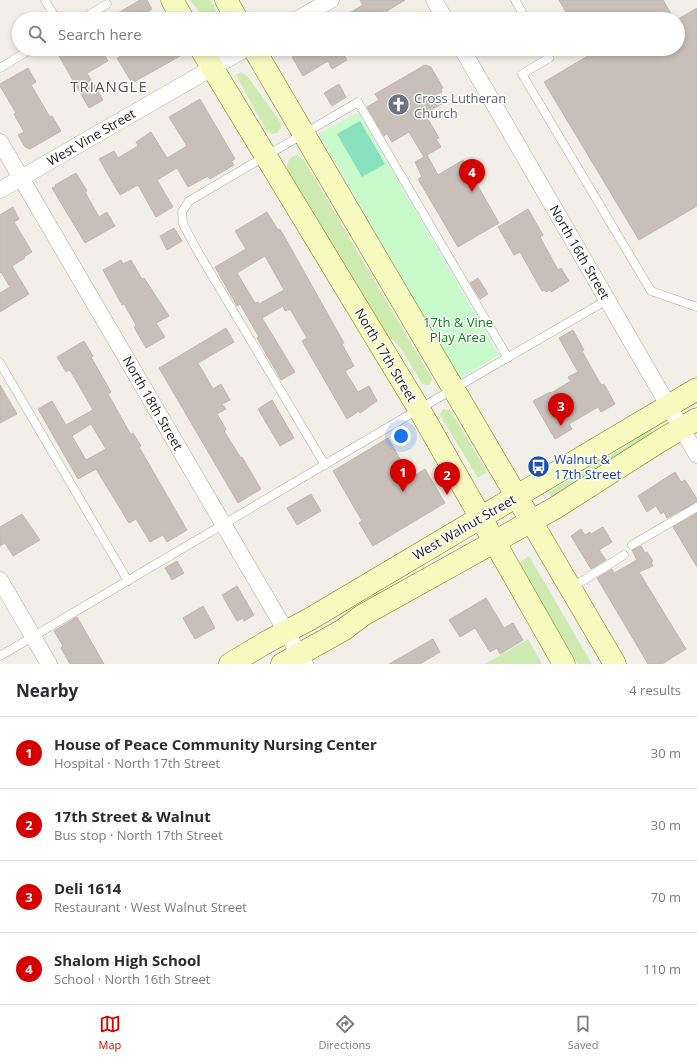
<!DOCTYPE html>
<meta charset="utf-8">
<style>
body{margin:0;font-family:"Open Sans",sans-serif;background:#f7f7f7;color:#2b2b33}
.you{position:absolute;left:401px;top:436px;width:14px;height:14px;margin:-10px;border:3px solid #fff;border-radius:50%;background:#1a73e8;box-shadow:0 0 0 6px #1a73e833}
.badge{display:grid;place-items:center;width:26px;height:26px;border-radius:50%;background:#d40000;color:#fff;font-size:13px;font-weight:700}
.pin{position:absolute;translate:-50% -33px;filter:drop-shadow(0 1px 2px #0008)}
.pin::after{content:'';position:absolute;top:21px;width:14px;height:12px;background:inherit;clip-path:polygon(0 0,100% 0,50% 100%)}
.list{margin:0;padding:0;list-style:none}
h2{display:flex;justify-content:space-between;align-items:center;height:52px;margin:0;padding:0 16px;font-size:17px}
h2 small{font-size:13px;font-weight:400;color:#7c7c81}
.list li{display:grid;grid-template-columns:26px 1fr auto;gap:12px;align-items:center;box-sizing:border-box;height:72px;padding:0 16px;border-top:1px solid #e1e1e2}
.list b{display:block;font-size:15px;white-space:nowrap}
.list p{margin:0;font-size:13px;white-space:nowrap;color:#7c7c81}
.list em{font-size:13px;font-style:normal;color:#7c7c81}
.icon{flex:none;width:22px;height:22px;fill:none;stroke:currentColor;stroke-width:2;stroke-linecap:round;stroke-linejoin:round}
.map{position:relative;flex:none;width:697px;height:664px;overflow:hidden}
.search{position:absolute;background:#fff;box-shadow:0 2px 6px #0003;left:12px;right:12px;top:12px;height:44px;display:flex;align-items:center;gap:10px;box-sizing:border-box;padding:0 14px;border-radius:22px;color:#7c7c81;font-size:15px}
.sheet{height:340px;background:#fff}
nav{display:flex;justify-content:space-around;align-items:center;box-sizing:border-box;height:56px;border-top:1px solid #e1e1e2;background:#fff;font-size:11px;color:#7c7c81}
nav a{display:grid;justify-items:center;gap:2px}
nav .on{color:#d40000}
.map>svg:first-child{display:block}
.grass{fill:#cdebb0}
.park{fill:#c8facc}
.pitch{fill:#88e0be}
.building{fill:#c7bfb8;stroke:#c4b6ab;fill-rule:evenodd}
.lines{fill:none;stroke-linecap:round;stroke-linejoin:round}
.service-casing{stroke:#a9a9a9;stroke-width:9}
.minor-casing{stroke:#a9a9a9;stroke-width:17}
.secondary-casing{stroke:#707d05;stroke-width:23}
.service{stroke:#fff;stroke-width:8}
.minor{stroke:#fff;stroke-width:16}
.secondary{stroke:#f7fabf;stroke-width:22}
.labels{text-anchor:middle;stroke-width:3;stroke-linejoin:round;paint-order:stroke}
.worship-label{font-size:13px;fill:#5b616d;stroke:#fff;text-anchor:start}
.street-label{font-size:13px;fill:#222;stroke:#fff}
.park-label{font-size:13px;fill:#0c8416;stroke:#fff}
.transit-label{font-size:13px;fill:#164399;stroke:#fff;text-anchor:start}
.quarter-label{font-size:15px;letter-spacing:1px;fill:#555;stroke:#fff}
</style>
<div class="map">
<svg width="697" height="664" viewBox="0 0 697 664">
<rect width="100%" height="100%" fill="#f2efe9"/>
<g class="grass">
<path d="M 190,0 L 210,0 L 221,19 L 205,19 Z"/>
<path d="M 241,72 L 248,77 L 281,123 L 281,128 L 277,133 L 272,134 L 266,130 L 236,75 Z"/>
<path d="M 297,155 L 304,160 L 432,379 L 429,385 L 422,384 L 401,348 L 380,327 L 287,169 C 287,161 289,157 297,155 Z"/>
<path d="M 443,409 L 450,410 L 487,472 L 478,478 L 440,415 Z"/>
<path d="M 649,427 L 652,432 L 553,500 L 549,492 L 625,447 Z"/>
<path d="M 529,556 L 592,664 L 578,664 L 519,563 Z"/>
<path d="M 528,639 L 542,664 L 485,664 Z"/>
</g>
<path class="park" d="M 358,112 L 499,355 L 460,378 L 319,134 Z"/>
<path class="pitch" d="M 360,121 L 385,164 L 362,177 L 337,134 Z"/>
<g class="building">
<path d="M 140,0 L 147,0 L 152,9 L 146,13 L 147,15 L 140,19 L 108,19 Z"/>
<path d="M 360,0 L 405,0 L 374,19 L 339,19 L 363,5 Z"/>
<path d="M 559,0 L 663,0 L 674,19 L 570,19 Z"/>
<path d="M 697,8 L 697,206 L 639,240 L 544,82 L 591,54 L 588,49 L 678,49 L 678,19 Z"/>
<path d="M 55,49 L 101,49 L 108,61 L 87,73 L 103,100 L 89,108 Z"/>
<path d="M 134,49 L 189,49 L 189,51 L 132,83 L 117,58 Z"/>
<path d="M 306,49 L 348,49 L 342,52 L 347,60 L 332,69 L 328,61 L 303,76 L 292,57 Z"/>
<path d="M 425,65 L 431,67 L 443,88 L 441,89 L 442,92 L 438,94 L 443,103 L 425,114 L 439,138 L 436,139 L 441,147 L 427,155 L 438,175 L 463,160 L 499,223 L 458,247 L 418,179 L 422,177 L 415,162 L 424,157 L 409,132 L 392,142 L 387,134 L 384,136 L 367,107 L 379,100 L 375,94 Z"/>
<path d="M 28,68 L 36,82 L 31,85 L 50,117 L 52,116 L 61,131 L 30,149 L 25,147 L 18,135 L 24,132 L 14,114 L 16,113 L 0,86 L 0,84 Z"/>
<path d="M 339,84 L 346,97 L 332,106 L 324,93 Z"/>
<path d="M 200,99 L 235,159 L 231,161 L 234,165 L 210,179 L 208,176 L 188,187 L 177,168 L 157,180 L 173,207 L 156,217 L 138,185 L 120,195 L 99,159 L 114,151 L 118,158 L 138,146 L 136,142 L 151,132 L 167,158 L 187,146 L 169,117 Z"/>
<path d="M 76,173 L 87,191 L 85,192 L 99,217 L 107,212 L 115,226 L 85,243 L 52,188 L 56,186 L 55,185 Z"/>
<path d="M 13,207 L 19,219 L 14,222 L 32,252 L 24,257 L 25,258 L 12,266 L 29,294 L 0,312 L 0,293 L 10,287 L 1,272 L 0,273 L 0,215 Z"/>
<path d="M 528,209 L 543,235 L 540,237 L 558,270 L 561,268 L 569,281 L 551,292 L 550,290 L 546,292 L 544,290 L 542,291 L 520,252 L 514,255 L 498,227 Z"/>
<path d="M 267,212 L 278,230 L 280,229 L 288,243 L 344,343 L 342,344 L 354,366 L 345,371 L 358,392 L 369,386 L 377,401 L 360,413 L 359,411 L 347,419 L 302,341 L 307,338 L 290,309 L 285,311 L 283,306 L 262,318 L 295,372 L 281,380 L 257,338 L 259,337 L 240,304 L 237,306 L 215,267 L 246,249 L 235,231 ZM 265,256 L 284,290 L 259,304 L 258,302 L 255,303 L 237,273 Z"/>
<path d="M 174,228 L 182,241 L 167,250 L 160,236 Z"/>
<path d="M 121,260 L 123,264 L 131,260 L 142,279 L 144,278 L 169,316 L 156,323 L 165,337 L 146,348 L 134,327 L 136,325 L 124,304 L 122,305 L 103,270 Z"/>
<path d="M 478,278 L 488,294 L 480,299 L 470,283 Z"/>
<path d="M 226,328 L 234,342 L 198,363 L 213,389 L 221,384 L 230,400 L 222,404 L 226,409 L 217,414 L 226,429 L 224,431 L 241,458 L 242,457 L 261,489 L 238,503 L 159,368 Z"/>
<path d="M 573,330 L 584,350 L 582,351 L 601,385 L 604,384 L 615,404 L 601,412 L 598,407 L 569,424 L 572,429 L 555,439 L 533,401 L 550,392 L 551,393 L 571,381 L 568,377 L 578,372 L 559,338 Z"/>
<path d="M 84,341 L 93,356 L 91,357 L 111,392 L 108,394 L 131,435 L 133,433 L 141,446 L 139,447 L 187,530 L 167,542 L 163,535 L 150,542 L 136,519 L 129,523 L 96,469 L 78,479 L 38,409 L 52,401 L 66,425 L 93,410 L 70,370 L 66,372 L 57,357 ZM 91,424 L 106,449 L 86,460 L 72,436 Z"/>
<path d="M 0,385 L 17,414 L 0,423 Z"/>
<path d="M 272,400 L 294,438 L 280,446 L 258,409 Z"/>
<path d="M 388,438 L 411,478 L 425,469 L 445,503 L 373,546 L 359,523 L 362,521 L 333,471 Z"/>
<path d="M 675,472 L 681,482 L 685,480 L 697,499 L 697,502 L 667,518 L 664,512 L 661,514 L 656,506 L 647,512 L 638,496 Z"/>
<path d="M 311,494 L 321,511 L 297,525 L 287,508 Z"/>
<path d="M 697,513 L 697,567 L 673,527 Z"/>
<path d="M 22,514 L 40,540 L 13,556 L 5,543 L 0,546 L 0,527 Z"/>
<path d="M 603,527 L 612,542 L 599,550 L 606,560 L 591,569 L 571,536 L 581,529 L 585,535 L 590,532 L 591,534 Z"/>
<path d="M 641,546 L 645,553 L 647,552 L 653,561 L 651,562 L 653,566 L 639,572 L 686,649 L 662,664 L 648,664 L 597,578 L 612,569 L 614,573 L 637,560 L 632,550 Z"/>
<path d="M 177,561 L 184,573 L 172,580 L 165,568 Z"/>
<path d="M 237,586 L 254,615 L 244,621 L 243,618 L 237,621 L 222,595 Z"/>
<path d="M 486,598 L 504,628 L 513,623 L 523,640 L 500,654 L 497,648 L 490,652 L 475,628 L 460,637 L 449,620 Z"/>
<path d="M 203,606 L 215,628 L 195,639 L 183,618 Z"/>
<path d="M 77,617 L 104,664 L 70,664 L 61,648 L 63,646 L 54,631 Z"/>
<path d="M 433,639 L 440,652 L 420,664 L 389,664 Z"/>
</g>
<g class="lines">
<defs>
<g id="service">
<path d="M 45,0 L 56,19"/>
<path d="M 515,0 L 526,19"/>
<path d="M 82,19 L 107,4"/>
<path d="M 544,49 L 549,58 L 522,74 L 651,291 L 697,307"/>
<path d="M 0,68 L 31,49"/>
<path d="M 0,363 L 128,581"/>
<path d="M 325,465 L 198,252 L 183,224 L 182,212 L 189,201 L 358,102 L 508,358"/>
<path d="M 632,545 L 697,507"/>
<path d="M 571,588 L 624,555"/>
<path d="M 0,656 L 419,409 L 607,300"/>
</g>
<g id="minor">
<path d="M 434,0 L 445,19"/>
<path d="M 298,19 L 331,0"/>
<path d="M 462,49 L 697,455"/>
<path d="M 0,142 L 305,664"/>
<path d="M 0,190 L 245,49"/>
<path d="M 0,580 L 49,664"/>
</g>
<g id="secondary">
<path d="M 172,0 L 183,19"/>
<path d="M 226,0 L 237,19"/>
<path d="M 201,49 L 419,409 L 564,664"/>
<path d="M 254,49 L 615,664"/>
<path d="M 230,664 L 265,643 L 310,619 L 697,389"/>
<path d="M 282,664 L 343,630 L 363,615 L 555,508 L 660,441 L 697,419"/>
</g>
</defs>
<use href="#service" class="service-casing"/>
<use href="#minor" class="minor-casing"/>
<use href="#secondary" class="secondary-casing"/>
<use href="#service" class="service"/>
<use href="#minor" class="minor"/>
<use href="#secondary" class="secondary"/>
</g>
<defs>
<symbol id="church-disc" viewBox="-11 -11 22 22"><circle r="9.5" fill="#6b7280" stroke="#fff"/><path d="M-1.2-6h2.4v3.5h3.3v2.4h-3.3V6h-2.4V-.1h-3.3v-2.4h3.3Z" fill="#fff"/></symbol>
<symbol id="bus-disc" viewBox="-11 -11 22 22"><circle r="9.5" fill="#1a4fb4" stroke="#fff"/><path d="M-5-6H5V4H4V6H2V4H-2V6H-4V4H-5ZM-3.5-4V0h7V-4ZM-3.5 1.2v1.5H-2V1.2ZM2 1.2v1.5H3.5V1.2Z" fill="#fff"/></symbol>
</defs>
<g fill-rule="evenodd">
<use href="#church-disc" x="386" y="92" width="25" height="25"/>
<use href="#bus-disc" x="526" y="454" width="25" height="25"/>
</g>
<g class="labels">
<g class="worship-label">
<text x="414" y="103">Cross Lutheran<tspan x="414" dy="15">Church</tspan></text>
</g>
<g class="street-label">
<text transform="translate(91 137) rotate(-30)" y="5">West Vine Street</text>
<text transform="translate(580 252) rotate(60)" y="5">North 16th Street</text>
<text transform="translate(386 355) rotate(59)" y="5">North 17th Street</text>
<text transform="translate(153 403) rotate(60)" y="5">North 18th Street</text>
<text transform="translate(464 527) rotate(-30)" y="5">West Walnut Street</text>
</g>
<g class="park-label">
<text x="458" y="327">17th &amp; Vine<tspan x="458" dy="15">Play Area</tspan></text>
</g>
<g class="transit-label">
<text x="554" y="464">Walnut &amp;<tspan x="554" dy="15">17th Street</tspan></text>
</g>
<g class="quarter-label">
<text x="109" y="92">TRIANGLE</text>
</g>
</g>
</svg>
<div class="you"></div>
<div class="pin badge" style="left:403px;top:492px">1</div>
<div class="pin badge" style="left:447px;top:495px">2</div>
<div class="pin badge" style="left:561px;top:426px">3</div>
<div class="pin badge" style="left:472px;top:192px">4</div>
<div class="search"><svg class="icon" aria-label="search" viewBox="0 0 24 24"><circle cx="10" cy="10" r="6"/><path d="M15 15l6 6"/></svg>Search here</div>
</div>
<section class="sheet">
<h2>Nearby<small>4 results</small></h2>
<ul class="list">
<li><span class="badge">1</span><div><b>House of Peace Community Nursing Center</b><p>Hospital · North 17th Street</p></div><em>30 m</em></li>
<li><span class="badge">2</span><div><b>17th Street &amp; Walnut</b><p>Bus stop · North 17th Street</p></div><em>30 m</em></li>
<li><span class="badge">3</span><div><b>Deli 1614</b><p>Restaurant · West Walnut Street</p></div><em>70 m</em></li>
<li><span class="badge">4</span><div><b>Shalom High School</b><p>School · North 16th Street</p></div><em>110 m</em></li>
</ul>
</section>
<nav>
<a class="on"><svg class="icon" aria-label="map" viewBox="0 0 24 24"><path d="M3 6l6-2 6 2 6-2v14l-6 2-6-2-6 2zM9 4v14M15 6v14"/></svg>Map</a>
<a><svg class="icon" aria-label="directions" viewBox="0 0 24 24"><path d="M12 3l9 9-9 9-9-9zM9 14v-3h6M13 9l2 2-2 2"/></svg>Directions</a>
<a><svg class="icon" aria-label="saved" viewBox="0 0 24 24"><path d="M7 4h10v16l-5-4-5 4z"/></svg>Saved</a>
</nav>
